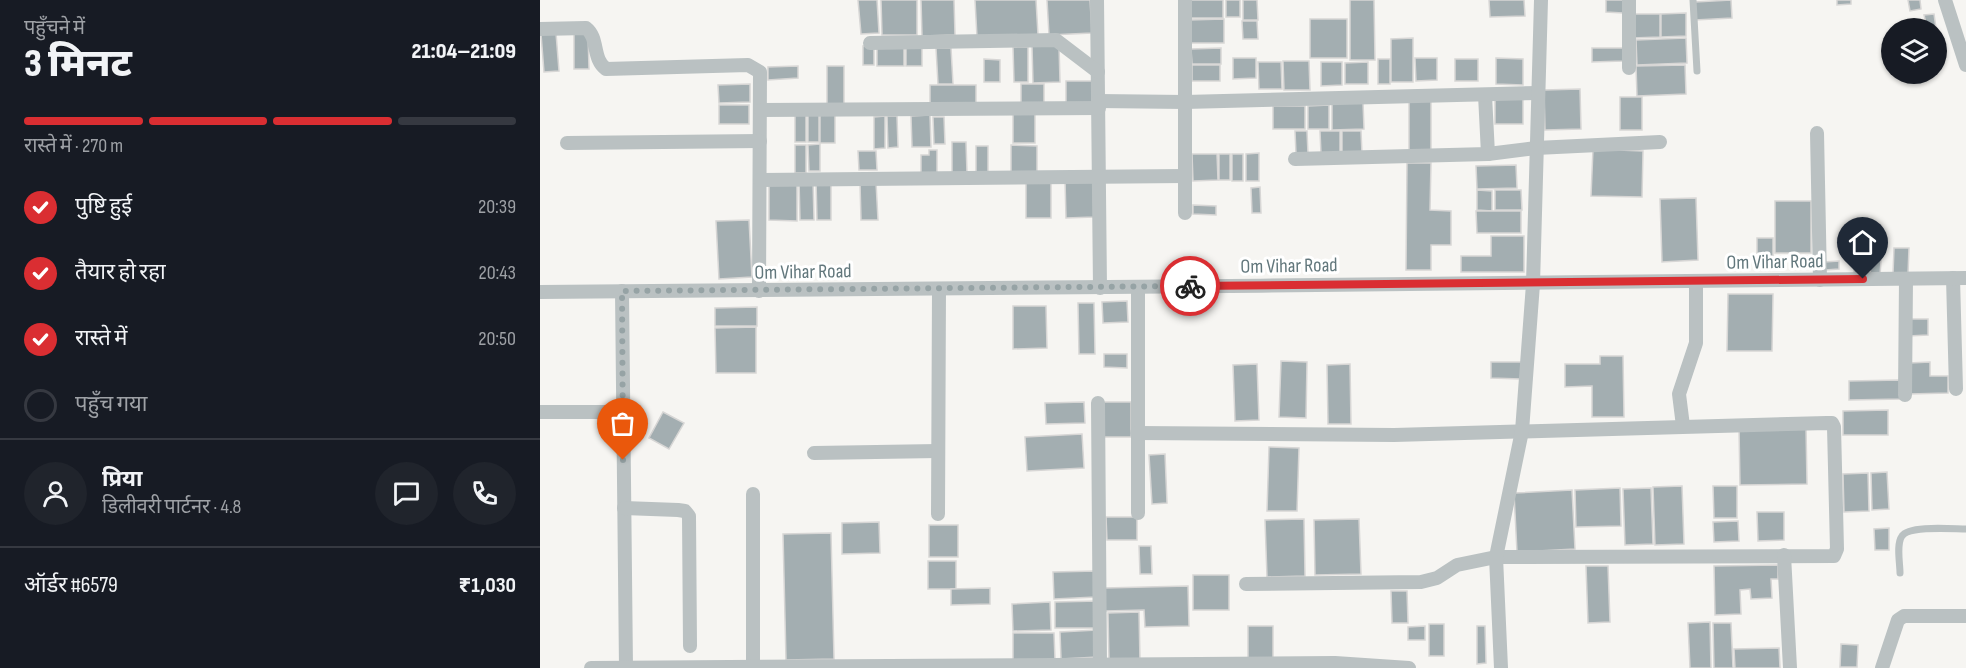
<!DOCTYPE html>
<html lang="hi">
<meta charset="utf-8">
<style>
:root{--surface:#171b24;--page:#20242c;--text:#f1f3f6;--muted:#9ea1a6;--line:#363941;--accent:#da2e32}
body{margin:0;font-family:"Sofia Sans Condensed","Noto Sans Devanagari",sans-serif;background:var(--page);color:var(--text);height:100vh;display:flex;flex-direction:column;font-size:22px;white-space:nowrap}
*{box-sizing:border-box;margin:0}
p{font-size:20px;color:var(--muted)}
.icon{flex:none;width:33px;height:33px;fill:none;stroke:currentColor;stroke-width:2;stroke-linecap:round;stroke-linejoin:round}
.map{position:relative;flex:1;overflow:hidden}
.side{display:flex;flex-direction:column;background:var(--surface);width:540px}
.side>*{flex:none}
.buttons{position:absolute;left:1341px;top:18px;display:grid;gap:12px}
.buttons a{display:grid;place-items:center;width:66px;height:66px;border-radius:50%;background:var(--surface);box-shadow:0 2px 4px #0004;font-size:30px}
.pin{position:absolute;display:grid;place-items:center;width:51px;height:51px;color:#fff;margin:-62px -26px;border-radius:50% 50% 50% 0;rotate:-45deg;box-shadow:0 0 6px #0007}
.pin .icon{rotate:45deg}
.courier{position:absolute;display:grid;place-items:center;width:60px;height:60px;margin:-30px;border:4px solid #da2e32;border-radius:50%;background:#fff;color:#222;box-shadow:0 2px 8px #0007}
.overview em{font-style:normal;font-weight:800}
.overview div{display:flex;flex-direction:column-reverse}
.overview{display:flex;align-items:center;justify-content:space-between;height:102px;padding:0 24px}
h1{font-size:39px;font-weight:800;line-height:45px}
.bar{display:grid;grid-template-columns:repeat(4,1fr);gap:9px 6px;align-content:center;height:72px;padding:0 24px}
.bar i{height:8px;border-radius:4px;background:var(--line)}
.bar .current{background:var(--accent)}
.bar p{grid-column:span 4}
.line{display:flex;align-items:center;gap:15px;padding:0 24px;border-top:2px solid var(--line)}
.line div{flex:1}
.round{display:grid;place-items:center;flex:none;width:63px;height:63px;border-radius:32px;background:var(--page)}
ol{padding:0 24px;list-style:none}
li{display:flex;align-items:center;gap:18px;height:66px}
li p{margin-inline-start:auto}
li .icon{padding:6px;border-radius:50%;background:var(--accent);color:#fff;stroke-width:4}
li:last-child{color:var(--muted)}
li i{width:33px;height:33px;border:3px solid var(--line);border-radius:50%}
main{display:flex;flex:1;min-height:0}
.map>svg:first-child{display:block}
.building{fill:#a3aeb1;stroke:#d7d6d5;stroke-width:1.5}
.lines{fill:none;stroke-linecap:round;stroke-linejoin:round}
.service{stroke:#bac1c2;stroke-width:7}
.minor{stroke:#bac1c2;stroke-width:14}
.done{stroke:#96a3a5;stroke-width:6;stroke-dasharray:0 10.8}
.route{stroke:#da2e32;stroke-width:8}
.labels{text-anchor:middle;stroke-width:6;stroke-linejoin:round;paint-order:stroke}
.street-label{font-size:20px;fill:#62777c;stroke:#fff}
</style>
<main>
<section class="side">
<div class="overview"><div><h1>3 मिनट</h1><p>पहुँचने में</p></div><em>21:04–21:09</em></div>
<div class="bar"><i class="current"></i><i class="current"></i><i class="current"></i><i></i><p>रास्ते में · 270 m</p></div>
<ol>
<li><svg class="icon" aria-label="check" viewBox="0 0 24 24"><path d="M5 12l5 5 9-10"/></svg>पुष्टि हुई<p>20:39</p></li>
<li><svg class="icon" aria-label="check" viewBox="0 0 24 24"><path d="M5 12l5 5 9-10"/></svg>तैयार हो रहा<p>20:43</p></li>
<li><svg class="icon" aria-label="check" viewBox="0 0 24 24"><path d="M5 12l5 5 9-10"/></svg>रास्ते में<p>20:50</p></li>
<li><i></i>पहुँच गया</li>
</ol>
<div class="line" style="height:108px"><a class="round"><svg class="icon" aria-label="person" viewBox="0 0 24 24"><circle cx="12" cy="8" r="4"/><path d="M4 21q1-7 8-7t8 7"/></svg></a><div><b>प्रिया</b><p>डिलीवरी पार्टनर · 4.8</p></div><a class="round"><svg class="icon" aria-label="chat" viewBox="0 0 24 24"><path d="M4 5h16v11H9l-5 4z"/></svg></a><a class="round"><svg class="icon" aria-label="phone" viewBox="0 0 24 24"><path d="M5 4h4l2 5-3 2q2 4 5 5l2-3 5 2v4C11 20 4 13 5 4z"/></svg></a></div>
<div class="line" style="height:78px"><div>ऑर्डर #6579</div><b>₹1,030</b></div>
</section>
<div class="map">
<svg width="1426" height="668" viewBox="0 0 1426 668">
<rect width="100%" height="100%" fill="#f6f5f2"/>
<!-- building -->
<g class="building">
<path d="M318,0H337L339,33L321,34Z"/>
<path d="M341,0H377V35H342Z"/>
<path d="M381,0H414L415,35L382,36Z"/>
<path d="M435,0H496L498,35L437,37Z"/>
<path d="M507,0H550L552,33L509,35Z"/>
<path d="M648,0H683V18H649Z"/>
<rect x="686" y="0" width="14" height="17"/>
<path d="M703,0H717L718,20H703Z"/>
<path d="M810,0H834L835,60H810Z"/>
<path d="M949,0H984L985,16L950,17Z"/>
<path d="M1066,0H1084L1083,13L1066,12Z"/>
<path d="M1191,0L1192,18L1155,20V2Z"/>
<path d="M1297,0H1311V4L1297,5Z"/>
<path d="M1368,0H1380L1381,9L1370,11Z"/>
<path d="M1146,13V36L1121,37V14Z"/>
<path d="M1092,14H1120V37L1092,38Z"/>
<path d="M1394,14L1396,28H1387L1384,15Z"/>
<path d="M684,19V43H648V20Z"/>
<rect x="770" y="19" width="37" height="39"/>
<path d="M702,21H717L718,39H703Z"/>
<path d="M16,33L19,71L4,72L1,34Z"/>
<path d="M34,34H48L49,69H34Z"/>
<path d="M873,38V82H851V39Z"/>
<path d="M1146,38L1147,63L1097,65L1096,40Z"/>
<rect x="366" y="44" width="16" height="22"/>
<rect x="337" y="45" width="27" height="21"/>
<path d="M519,45L520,82L493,83L492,46Z"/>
<rect x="323" y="46" width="11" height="19"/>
<path d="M473,47H488V82H474Z"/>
<path d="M396,48H411L413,84H398Z"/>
<path d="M681,48V64H652L651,49Z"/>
<path d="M1052,48H1083V61L1052,62Z"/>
<path d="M693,58H716V78L693,79Z"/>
<path d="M875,58H897V80L876,81Z"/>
<path d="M956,58L983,59V85L956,84Z"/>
<path d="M444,59L460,60V82H444Z"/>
<rect x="838" y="59" width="12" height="25"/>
<rect x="915" y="59" width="23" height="22"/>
<path d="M743,61H769L770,90H744Z"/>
<path d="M718,62H741L742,89H719Z"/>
<path d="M781,62H802V85L781,86Z"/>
<path d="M828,62V84H805V63Z"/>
<rect x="652" y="65" width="28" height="16"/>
<path d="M1145,65L1146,94L1097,96L1096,66Z"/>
<path d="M258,66V78L228,80V67Z"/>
<rect x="287" y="66" width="17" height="41"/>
<path d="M526,81H552V104L526,103Z"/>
<path d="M210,84V102L179,103L178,85Z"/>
<rect x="481" y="84" width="23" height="21"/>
<rect x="390" y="85" width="46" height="21"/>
<path d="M1040,89L1041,129L1005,130L1004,90Z"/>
<rect x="1080" y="97" width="22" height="33"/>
<rect x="869" y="98" width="22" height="53"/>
<rect x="955" y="99" width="28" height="25"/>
<path d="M792,102H823L824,129L792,130Z"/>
<rect x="179" y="105" width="30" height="19"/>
<path d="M789,105V129H768V106Z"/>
<rect x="733" y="106" width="32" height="23"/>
<rect x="280" y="113" width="15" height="30"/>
<rect x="473" y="113" width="22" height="30"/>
<rect x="255" y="114" width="11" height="28"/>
<rect x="268" y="114" width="11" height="28"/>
<path d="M390,115L391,147H372L371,116Z"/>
<path d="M345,116V148L334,149V117Z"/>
<path d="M347,116H357L358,147L348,148Z"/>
<path d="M393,117H404L405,144H394Z"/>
<path d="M755,131H767L768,154H756Z"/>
<path d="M780,131H800V154H781Z"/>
<path d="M802,131H821L822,154H802Z"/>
<path d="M412,142H426L427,173H412Z"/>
<path d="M280,144V171H269L268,145Z"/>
<rect x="255" y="145" width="11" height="28"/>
<path d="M471,145L497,146V172H471Z"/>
<path d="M436,146H448V174L436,175Z"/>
<path d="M1053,149L1103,151L1102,197L1051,196Z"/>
<path d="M389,150H397V173H381V155H389Z"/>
<path d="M318,151H336L337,170H319Z"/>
<path d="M719,153V181H706V154Z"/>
<path d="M652,154H677L678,180L653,181Z"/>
<rect x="679" y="154" width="11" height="26"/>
<rect x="692" y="154" width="11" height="27"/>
<path d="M867,163H891L890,210L911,211V245H891V270H866Z"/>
<path d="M976,165L977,188L937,189L936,166Z"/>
<path d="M259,180H273L274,220H260Z"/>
<path d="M276,180L291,181V220H277Z"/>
<path d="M525,180H553L554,217L526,218Z"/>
<path d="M511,181V218H486V182Z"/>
<path d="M336,182L338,220H321L320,183Z"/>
<path d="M229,184H257V221L229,220Z"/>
<path d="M720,187L721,213H712L711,188Z"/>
<path d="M937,190L952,191V211L937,210Z"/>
<path d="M955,190H981L982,210H955Z"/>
<path d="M1156,198L1158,260L1122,262L1120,199Z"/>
<rect x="1235" y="201" width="36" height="52"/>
<path d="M653,205L676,206V215L653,214Z"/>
<path d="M936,211H981V233H937Z"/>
<path d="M209,220L212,277L179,279L176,221Z"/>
<path d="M951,236H984V272H921V256H951Z"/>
<rect x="1217" y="238" width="16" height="29"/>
<path d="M1354,248H1369L1368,274H1353Z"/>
<path d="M1327,260V277H1314V261Z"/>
<path d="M1330,260H1341L1340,276H1330Z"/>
<path d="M1299,261V269L1285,270L1284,262Z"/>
<path d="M1188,294H1233L1232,351H1187Z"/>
<path d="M587,301L588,322L563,323L562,302Z"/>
<path d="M538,303H554L555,354H539Z"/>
<path d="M473,306H506L507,348L473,349Z"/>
<path d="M217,307V326H175V308Z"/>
<path d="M1367,319H1388V335L1368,336Z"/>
<path d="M216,327V373H176L175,328Z"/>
<path d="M564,354H587V368L564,367Z"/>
<path d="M1060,356H1083L1084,417H1052V386L1025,387V364H1060Z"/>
<path d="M741,361L767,362L766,418L739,417Z"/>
<path d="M951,362H981V379L951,378Z"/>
<path d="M1390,362V376H1408V393L1369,394V363Z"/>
<path d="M717,364L719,420L695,421L693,365Z"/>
<path d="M810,364L811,424H788L787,365Z"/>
<path d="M1360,380L1361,399L1309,400V381Z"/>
<path d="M544,402L545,423L506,424L505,403Z"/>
<rect x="563" y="402" width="28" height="35"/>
<path d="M1348,410V435H1303V411Z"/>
<path d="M123,412L144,423L129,449L109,438Z"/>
<path d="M1266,427L1267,484L1200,485L1199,428Z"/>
<path d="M542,434L544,468L487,471L485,437Z"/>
<path d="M729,447L759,448L757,511H727Z"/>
<path d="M625,454L627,503L612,504L609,455Z"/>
<path d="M1347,472L1349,509L1332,510L1331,473Z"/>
<path d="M1328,473L1329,511L1304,512L1303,474Z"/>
<path d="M1142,486L1144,544L1115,545L1113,487Z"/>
<path d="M1173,486H1197V518H1174Z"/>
<path d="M1080,488L1081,526L1036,527L1035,490Z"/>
<path d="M1111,488L1113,544L1085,545L1083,489Z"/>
<path d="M1032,490L1035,549L977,552L974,493Z"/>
<path d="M1217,512H1244V540L1218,541Z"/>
<path d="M566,517H597V540H567Z"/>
<path d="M764,519L765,576L727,577L725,520Z"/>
<path d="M819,519L821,574L775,575L774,520Z"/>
<path d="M1198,521L1199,541L1174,542L1173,522Z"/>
<path d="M339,522L340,553L302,554V523Z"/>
<rect x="389" y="525" width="29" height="32"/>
<path d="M1349,528V550H1335L1334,529Z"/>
<path d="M291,533L294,659L246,660L243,534Z"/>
<path d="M599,546H611L612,574H600Z"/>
<rect x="388" y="561" width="28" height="28"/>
<path d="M1238,565V579H1231L1232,598L1211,599L1210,589L1200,590L1201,614L1175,615L1174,566Z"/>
<path d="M1046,566H1068L1070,622L1048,623Z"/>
<path d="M556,571V597L514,599L513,572Z"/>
<rect x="653" y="575" width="36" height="35"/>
<path d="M648,586L649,626L605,627L604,610L565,611L564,588Z"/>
<path d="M450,588V604L411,605V589Z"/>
<path d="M851,591H867L868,623H852Z"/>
<path d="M558,601V628H515V602Z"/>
<path d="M510,602L511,630L473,631L472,604Z"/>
<path d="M599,612L600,661H569L568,613Z"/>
<path d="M1170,622L1171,668H1150L1148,623Z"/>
<path d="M1173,623H1191L1193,668H1174Z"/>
<rect x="889" y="624" width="15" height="32"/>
<rect x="708" y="626" width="25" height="33"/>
<path d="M885,626V640H868V627Z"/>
<path d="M937,626H945L946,663L937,664Z"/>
<path d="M557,630L558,657L521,659L520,632Z"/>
<path d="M473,633H514L515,660L473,661Z"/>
<path d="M1301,644L1318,645L1317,667H1300Z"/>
<path d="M1239,648L1240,668H1195L1194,649Z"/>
</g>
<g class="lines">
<!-- service -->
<g class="service">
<path d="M1153,0L1157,71"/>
<path d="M1360,573C1360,563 1356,544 1362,536C1369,525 1413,529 1426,529"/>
</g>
<!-- minor -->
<g class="minor">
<path d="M557,0L560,288"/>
<path d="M1405,0L1426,65"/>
<path d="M0,29L46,28C59,38 52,59 66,69L208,65L220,72L219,291"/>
<path d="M330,43L516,40L558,72"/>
<path d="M1089,68V0"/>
<path d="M945,95L948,154"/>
<path d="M558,101L645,102L998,93"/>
<path d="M221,110L559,108"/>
<path d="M1277,133L1280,280"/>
<path d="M27,143L220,141"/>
<path d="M755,159L948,154L996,148L1120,142"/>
<path d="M220,180L645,176"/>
<path d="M645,213V0"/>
<path d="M1413,278L1416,389"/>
<path d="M598,287V513"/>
<path d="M82,291L86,668"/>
<path d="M0,292C475,290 951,282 1426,278"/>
<path d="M1365,395L1366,279"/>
<path d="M558,403L560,665"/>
<path d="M0,412H83"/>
<path d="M1143,426L1139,394L1156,343V282"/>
<path d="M597,433L854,435L1287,423H1292L1294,427L1297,549L1294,556L956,557L917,565L897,578L881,582L706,584"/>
<path d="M274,453L398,451"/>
<path d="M84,508L138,510L145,511L149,516L150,646"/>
<path d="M398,514L399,289"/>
<path d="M1244,555L1250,668"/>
<path d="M213,667V494"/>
<path d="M51,668L795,663L869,668"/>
<path d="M961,668L956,557L982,431L993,284L1001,0"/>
<path d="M1342,668L1358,620L1364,616H1426"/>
</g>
</g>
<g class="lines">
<!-- done -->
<path class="done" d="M83,460L82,291L650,286"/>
<!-- route -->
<path class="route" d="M650,286L1323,279"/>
</g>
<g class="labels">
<!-- street labels -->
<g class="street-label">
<text transform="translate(1235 261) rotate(-1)" y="7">Om Vihar Road</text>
<text transform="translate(749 265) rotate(-1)" y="7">Om Vihar Road</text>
<text transform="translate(263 271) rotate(-1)" y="7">Om Vihar Road</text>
</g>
</g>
</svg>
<div class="buttons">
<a><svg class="icon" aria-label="layers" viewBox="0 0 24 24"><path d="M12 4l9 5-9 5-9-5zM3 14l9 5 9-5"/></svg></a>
</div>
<div class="pin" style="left:83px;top:460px;background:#ea580c"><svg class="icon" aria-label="bag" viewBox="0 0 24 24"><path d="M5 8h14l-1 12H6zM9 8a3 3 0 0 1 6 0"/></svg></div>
<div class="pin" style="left:1323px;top:279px;background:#1f2937"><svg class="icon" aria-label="home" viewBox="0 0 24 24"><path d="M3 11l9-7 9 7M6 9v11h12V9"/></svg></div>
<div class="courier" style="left:650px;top:286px"><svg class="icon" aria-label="bike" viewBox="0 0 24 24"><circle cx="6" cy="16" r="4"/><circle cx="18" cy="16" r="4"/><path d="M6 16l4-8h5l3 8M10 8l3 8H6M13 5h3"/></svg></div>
</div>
</main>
